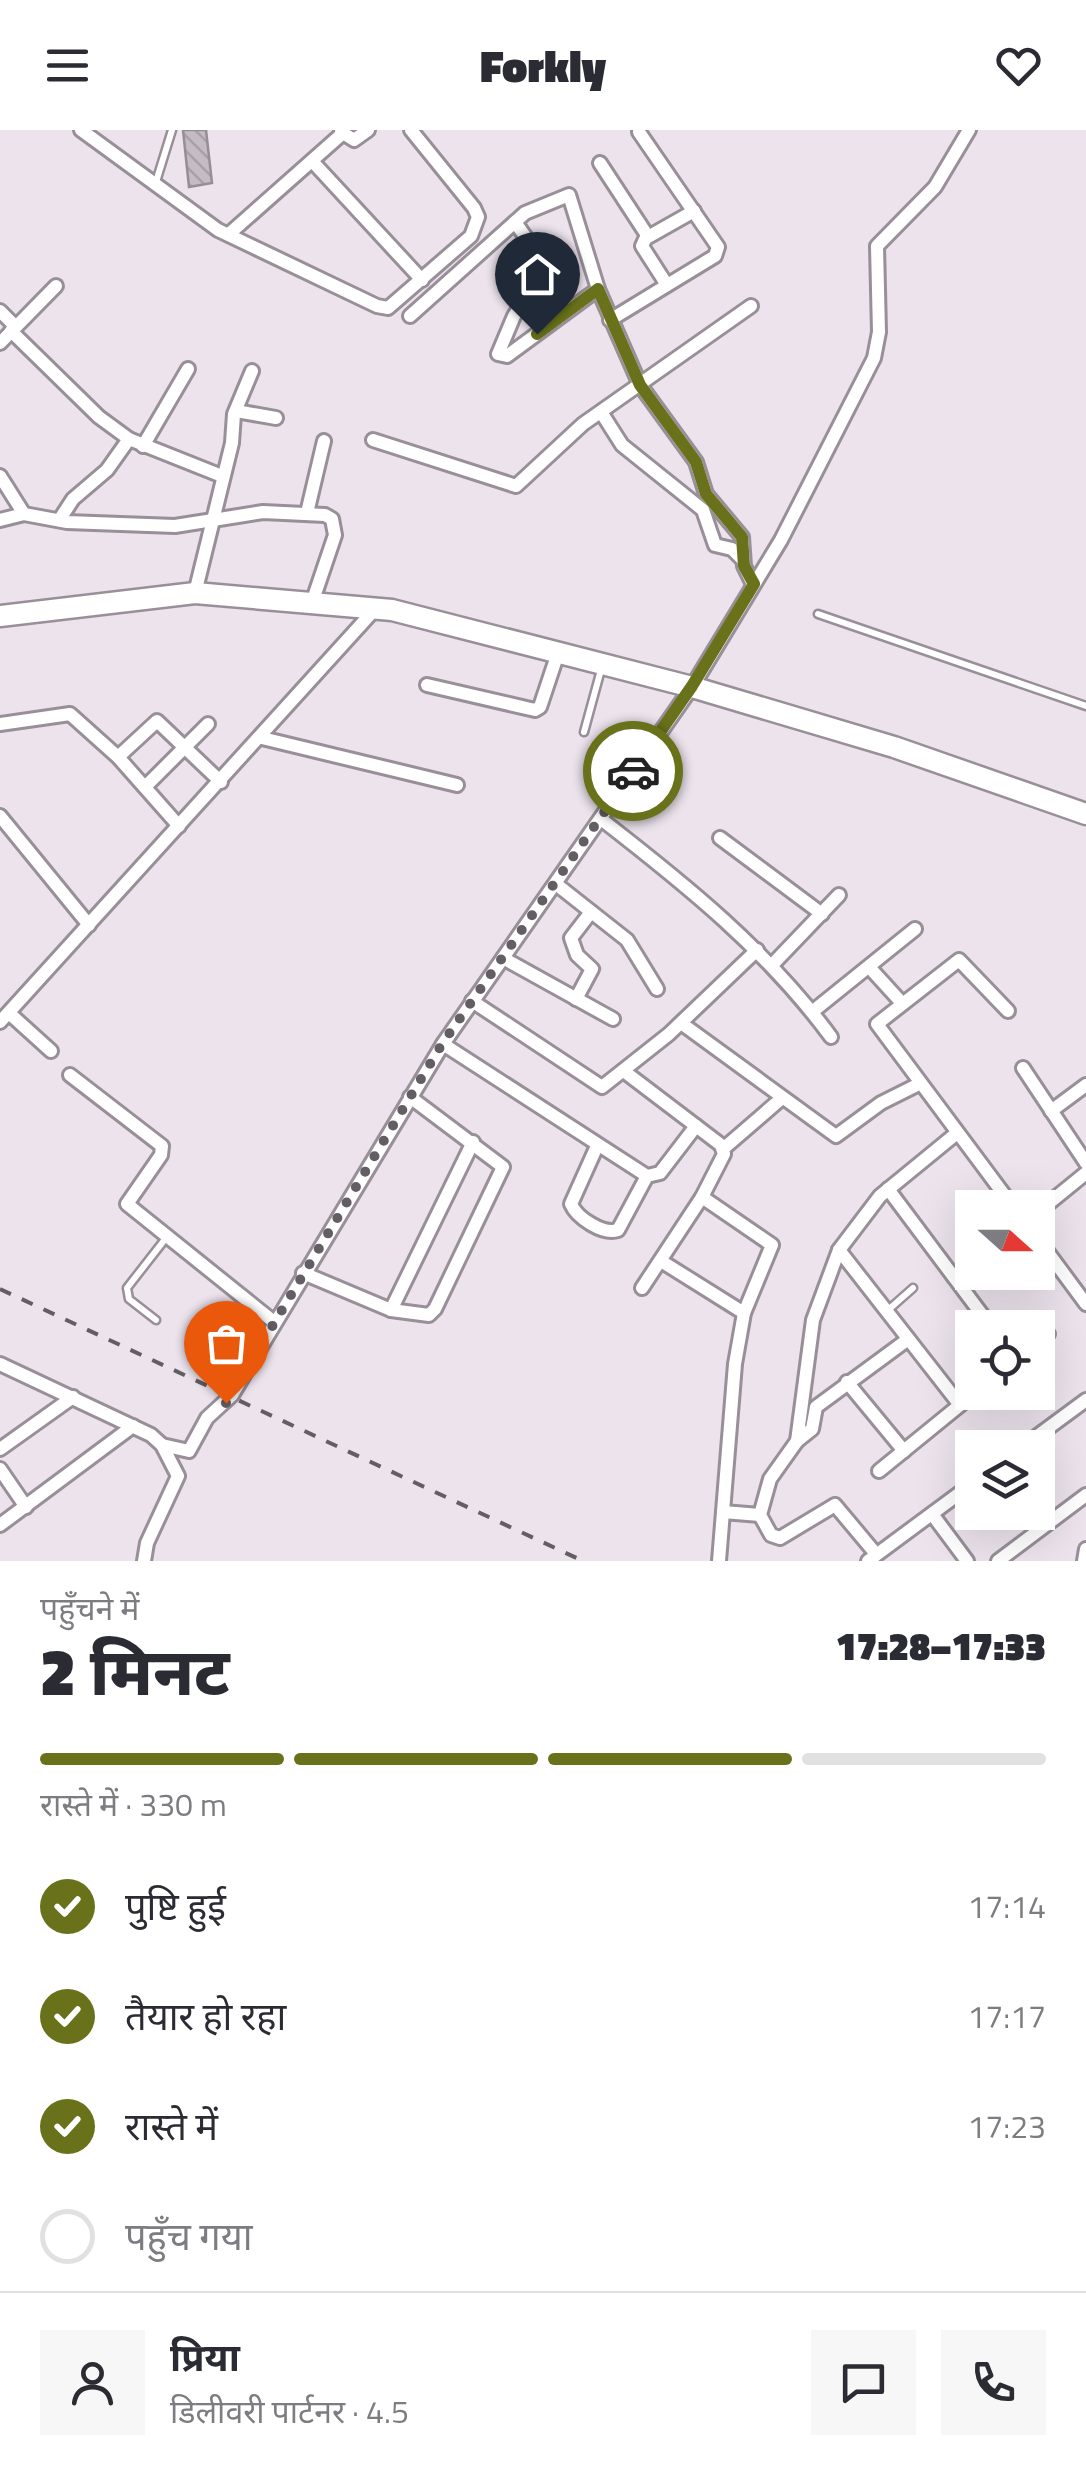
<!DOCTYPE html>
<html lang="hi">
<meta charset="utf-8">
<style>
:root{--surface:#fff;--page:#f7f7f7;--text:#2b2b33;--muted:#7c7c81;--line:#e1e1e2;--accent:#69721b}
body{margin:0;font-family:"Titillium Web","Noto Sans Devanagari",sans-serif;background:var(--page);color:var(--text);height:100vh;display:flex;flex-direction:column;font-size:38px;white-space:nowrap}
*{box-sizing:border-box;margin:0}
p{font-size:32px;color:var(--muted)}
.icon{flex:none;width:55px;height:55px;fill:none;stroke:currentColor;stroke-width:2;stroke-linecap:round;stroke-linejoin:round}
.map{position:relative;height:1431px;overflow:hidden}
.sheet{display:flex;flex-direction:column;background:var(--surface);flex:1}
.sheet>*{flex:none}
.needle{width:65px;rotate:111deg}
.controls{position:absolute;left:955px;top:1060px;display:grid;gap:20px}
.controls a{display:grid;place-items:center;width:100px;height:100px;border-radius:0px;background:var(--surface);box-shadow:0 10px 40px #0002;font-size:50px}
.pin{position:absolute;display:grid;place-items:center;width:85px;height:85px;color:#fff;margin:-102px -42px;border-radius:50% 50% 50% 0;rotate:-45deg;box-shadow:0 0 10px #0007}
.pin .icon{rotate:45deg}
.courier{position:absolute;display:grid;place-items:center;width:100px;height:100px;margin:-50px;border:8px solid #69721b;border-radius:50%;background:#fff;color:#222;box-shadow:0 2px 12px #0007}
.summary em{font-style:normal;font-weight:800}
.summary div{display:flex;flex-direction:column-reverse}
.summary{display:flex;align-items:center;justify-content:space-between;height:170px;padding:0 40px}
h1{font-size:65px;font-weight:800;line-height:75px}
.bar{display:grid;grid-template-columns:repeat(4,1fr);gap:15px 10px;align-content:center;height:120px;padding:0 40px}
.bar i{height:12px;border-radius:8px;background:var(--line)}
.bar .current{background:var(--accent)}
.bar p{grid-column:span 4}
.line{display:flex;align-items:center;gap:25px;padding:0 40px;border-top:2px solid var(--line)}
.line div{flex:1}
.round{display:grid;place-items:center;flex:none;width:105px;height:105px;border-radius:0px;background:var(--page)}
ol{padding:0 40px;list-style:none}
li{display:flex;align-items:center;gap:30px;height:110px}
li p{margin-inline-start:auto}
li .icon{padding:10px;border-radius:50%;background:var(--accent);color:#fff;stroke-width:4}
li:last-child{color:var(--muted)}
li i{width:55px;height:55px;border:5px solid var(--line);border-radius:50%}
header{display:flex;justify-content:space-between;align-items:center;height:130px;padding:0 40px;background:var(--surface);font-size:45px;font-weight:800}
.map>svg:first-child{display:block}
.building{fill:url(#building-back-hatch);stroke:#968e96;stroke-width:2.5}
.lines{fill:none;stroke-linecap:round;stroke-linejoin:round}
.service-casing{stroke:#988f98;stroke-width:11}
.minor-casing{stroke:#988f98;stroke-width:18}
.trunk-casing{stroke:#988f98;stroke-width:25}
.service{stroke:#fff;stroke-width:6}
.minor{stroke:#fff;stroke-width:12}
.trunk{stroke:#fff;stroke-width:20}
.rail{stroke:#635e63;stroke-width:4;stroke-dasharray:12 12;stroke-linecap:butt}
.done{stroke:#635e63;stroke-width:10;stroke-dasharray:0 18}
.route{stroke:#69721b;stroke-width:12}
</style>
<header><svg class="icon" aria-label="menu" viewBox="0 0 24 24"><path d="M4 6h16M4 12h16M4 18h16"/></svg>Forkly<svg class="icon" aria-label="heart" viewBox="0 0 24 24"><path d="M12 20l-8-8c-3-5 5-10 8-4 3-6 11-1 8 4z"/></svg></header>
<div class="map">
<svg width="1086" height="1431" viewBox="0 0 1086 1431">
<defs>
<pattern id="building-back-hatch" width="6" height="6" patternUnits="userSpaceOnUse" patternTransform="scale(2.5)"><rect width="6" height="6" fill="#c4bbc4"/><path d="M-1 5l2 2M0 0l6 6M5-1l2 2" fill="none" stroke="#a8a0a8"/></pattern>
</defs>
<rect width="100%" height="100%" fill="#ece3ec"/>
<!-- building -->
<path class="building" d="M183,0H206L212,53L189,57Z"/>
<g class="lines">
<defs>
<g id="service">
<path d="M155,55L172,0"/>
<path d="M818,484L1086,576"/>
<path d="M584,602L602,536"/>
<path d="M887,1181L913,1158"/>
<path d="M156,1190L129,1169L127,1158L166,1108"/>
</g>
<g id="minor">
<path d="M81,0L218,100L377,176L388,178L471,106L478,87L474,78L411,0"/>
<path d="M343,3L354,10L368,0"/>
<path d="M312,31L422,150"/>
<path d="M600,33L647,105L642,116L667,155"/>
<path d="M515,92L546,136L514,186L498,224L507,226L598,159"/>
<path d="M229,104L343,3L341,0"/>
<path d="M648,107L694,81"/>
<path d="M0,181L15,196"/>
<path d="M410,186L525,83L569,65L598,159L640,255L696,332L706,364L742,407L744,436L753,454"/>
<path d="M610,190L715,126L718,117L639,2"/>
<path d="M11,201L99,287L129,309L222,346"/>
<path d="M0,213L56,156"/>
<path d="M236,281L276,288"/>
<path d="M601,282L622,315L703,380L715,415L732,419L743,430"/>
<path d="M373,310L516,356L583,294L751,176"/>
<path d="M143,316L188,239"/>
<path d="M0,346L24,384"/>
<path d="M307,383L324,311"/>
<path d="M60,389L73,369L107,340L129,309"/>
<path d="M0,390L24,384L67,392L175,396L263,382L325,385L332,389L335,405L313,470"/>
<path d="M195,463L232,313L234,284L252,241"/>
<path d="M427,555L535,580L540,577L558,523"/>
<path d="M0,594L70,584L118,627L179,696"/>
<path d="M262,608L457,655"/>
<path d="M118,627L157,591L221,652"/>
<path d="M145,657L208,594"/>
<path d="M0,686L89,795"/>
<path d="M601,689C686,755 767,820 831,907"/>
<path d="M720,708L822,784"/>
<path d="M556,754L627,810L657,859"/>
<path d="M503,828L613,889"/>
<path d="M772,835L839,765"/>
<path d="M870,838L901,872"/>
<path d="M576,869L592,839L577,825L571,808L591,782"/>
<path d="M472,871L602,957L669,904L757,820"/>
<path d="M1008,881L959,830L877,894L1014,1078"/>
<path d="M812,882L915,799"/>
<path d="M9,883L51,921"/>
<path d="M0,892L376,478"/>
<path d="M681,893L836,1006L881,973L919,954"/>
<path d="M443,914L647,1046L660,1043L696,996"/>
<path d="M1023,938L1086,1033"/>
<path d="M625,942L721,1015L724,1024L702,1067L642,1158"/>
<path d="M70,945L162,1016L161,1025L127,1074L274,1192"/>
<path d="M1051,981L1086,955"/>
<path d="M597,1016L571,1074C577,1088 603,1105 618,1100L647,1046"/>
<path d="M723,1019L782,968"/>
<path d="M888,1059L992,1198"/>
<path d="M702,1067L772,1115L744,1183L735,1234L719,1431"/>
<path d="M1038,1082L1086,1043"/>
<path d="M1038,1109L1086,1174"/>
<path d="M839,1120L960,1275"/>
<path d="M661,1131L744,1183"/>
<path d="M303,1143L391,1180L429,1185L435,1179L503,1037L410,967"/>
<path d="M954,1147L972,1133"/>
<path d="M391,1180L473,1012"/>
<path d="M1038,1212L1048,1204"/>
<path d="M0,1234L151,1305L162,1315L178,1346L147,1413L144,1431"/>
<path d="M847,1252L904,1321"/>
<path d="M797,1311L812,1299L816,1277L907,1210"/>
<path d="M162,1315L189,1321L207,1288L232,1265L443,914L692,557L781,410L874,228L879,202L877,116L935,57L969,0"/>
<path d="M1021,1318L1086,1270"/>
<path d="M0,1319L73,1267"/>
<path d="M0,1339L26,1377"/>
<path d="M879,1341L976,1262"/>
<path d="M723,1382L760,1385"/>
<path d="M932,1384L967,1431"/>
<path d="M0,1395L133,1296"/>
<path d="M876,1424L835,1375L780,1408L771,1405L760,1385L770,1349L797,1311L813,1190L839,1120L880,1066L957,1003"/>
<path d="M868,1431L972,1354"/>
<path d="M998,1431L1086,1365"/>
<path d="M1084,1431L1086,1419"/>
</g>
<path id="trunk" d="M0,486L195,463L392,480L692,557L894,617L1086,684"/>
</defs>
<!-- service casing -->
<use href="#service" class="service-casing"/>
<!-- minor casing -->
<use href="#minor" class="minor-casing"/>
<!-- trunk casing -->
<use href="#trunk" class="trunk-casing"/>
<!-- service -->
<use href="#service" class="service"/>
<!-- minor -->
<use href="#minor" class="minor"/>
<!-- trunk -->
<use href="#trunk" class="trunk"/>
<!-- rail -->
<path class="rail" d="M0,1159L583,1431"/>
</g>
<g class="lines">
<!-- done -->
<path class="done" d="M226,1273L442,914L633,641"/>
<!-- route -->
<path class="route" d="M537,204L598,159L640,255L696,332L706,364L742,407L744,436L754,454L692,556L633,641"/>
</g>
</svg>
<div class="controls">
<a><svg class="needle" viewBox="-14 -14 28 28"><path d="M0-13l5 13h-10z" fill="#e53935"/><path d="M0 13l5-13h-10z" fill="#7c7c81"/></svg></a>
<a><svg class="icon" aria-label="locate" viewBox="0 0 24 24"><circle cx="12" cy="12" r="6"/><path d="M12 2v4M12 18v4M2 12h4M18 12h4"/></svg></a>
<a><svg class="icon" aria-label="layers" viewBox="0 0 24 24"><path d="M12 4l9 5-9 5-9-5zM3 14l9 5 9-5"/></svg></a>
</div>
<div class="pin" style="left:226px;top:1273px;background:#ea580c"><svg class="icon" aria-label="bag" viewBox="0 0 24 24"><path d="M5 8h14l-1 12H6zM9 8a3 3 0 0 1 6 0"/></svg></div>
<div class="pin" style="left:537px;top:204px;background:#1f2937"><svg class="icon" aria-label="home" viewBox="0 0 24 24"><path d="M3 11l9-7 9 7M6 9v11h12V9"/></svg></div>
<div class="courier" style="left:633px;top:641px"><svg class="icon" aria-label="car" viewBox="0 0 24 24"><path d="M5 17H2v-5l4-1 3-4h7l3 4 3 1v5h-3M9 17h6M6 11h13"/><circle cx="7" cy="17" r="2"/><circle cx="17" cy="17" r="2"/></svg></div>
</div>
<section class="sheet">
<div class="summary"><div><h1>2 मिनट</h1><p>पहुँचने में</p></div><em>17:28–17:33</em></div>
<div class="bar"><i class="current"></i><i class="current"></i><i class="current"></i><i></i><p>रास्ते में · 330 m</p></div>
<ol>
<li><svg class="icon" aria-label="check" viewBox="0 0 24 24"><path d="M5 12l5 5 9-10"/></svg>पुष्टि हुई<p>17:14</p></li>
<li><svg class="icon" aria-label="check" viewBox="0 0 24 24"><path d="M5 12l5 5 9-10"/></svg>तैयार हो रहा<p>17:17</p></li>
<li><svg class="icon" aria-label="check" viewBox="0 0 24 24"><path d="M5 12l5 5 9-10"/></svg>रास्ते में<p>17:23</p></li>
<li><i></i>पहुँच गया</li>
</ol>
<div class="line" style="height:180px"><a class="round"><svg class="icon" aria-label="person" viewBox="0 0 24 24"><circle cx="12" cy="8" r="4"/><path d="M4 21q1-7 8-7t8 7"/></svg></a><div><b>प्रिया</b><p>डिलीवरी पार्टनर · 4.5</p></div><a class="round"><svg class="icon" aria-label="chat" viewBox="0 0 24 24"><path d="M4 5h16v11H9l-5 4z"/></svg></a><a class="round"><svg class="icon" aria-label="phone" viewBox="0 0 24 24"><path d="M5 4h4l2 5-3 2q2 4 5 5l2-3 5 2v4C11 20 4 13 5 4z"/></svg></a></div>
</section>
